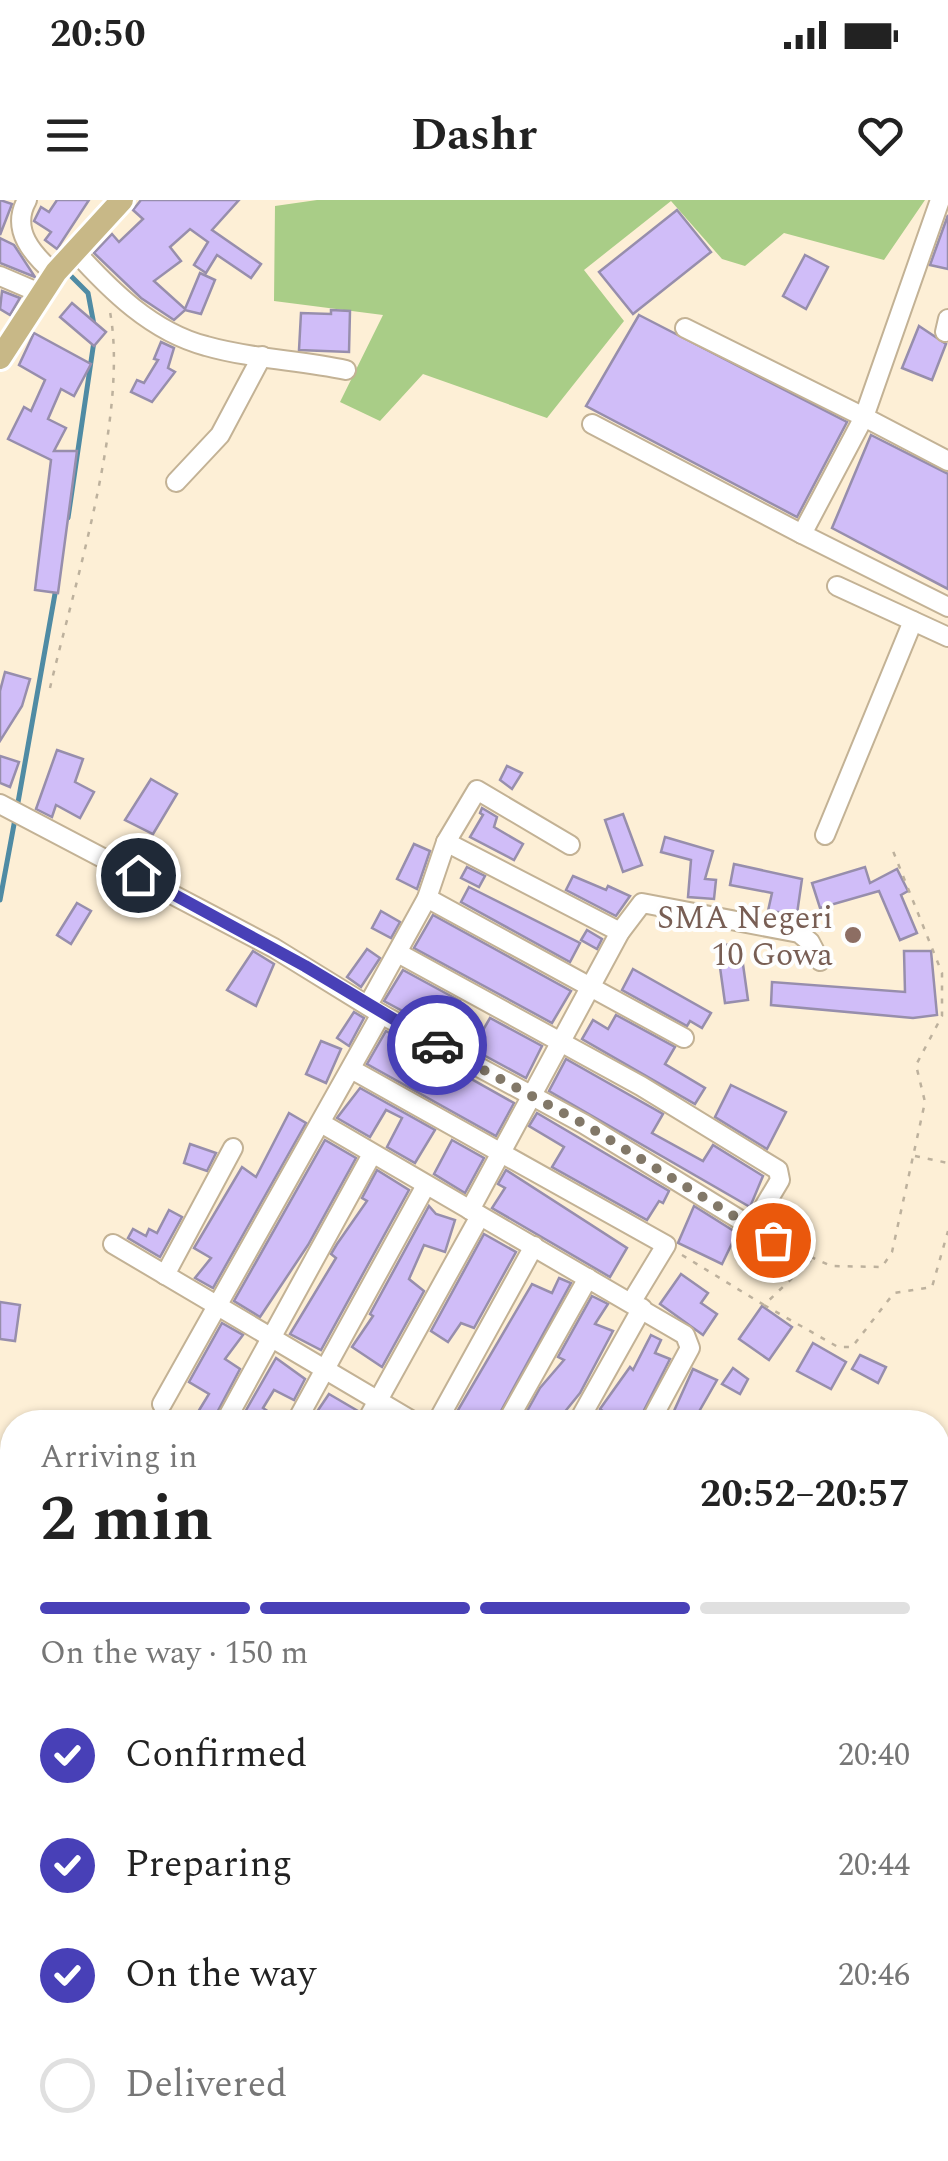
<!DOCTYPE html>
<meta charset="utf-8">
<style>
:root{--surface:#fff;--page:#f2f2f2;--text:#222;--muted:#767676;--line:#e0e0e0;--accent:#4840b7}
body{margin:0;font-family:Spectral,serif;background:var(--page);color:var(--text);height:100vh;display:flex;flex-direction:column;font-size:38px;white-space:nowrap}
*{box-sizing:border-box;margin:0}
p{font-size:32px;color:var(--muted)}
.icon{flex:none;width:55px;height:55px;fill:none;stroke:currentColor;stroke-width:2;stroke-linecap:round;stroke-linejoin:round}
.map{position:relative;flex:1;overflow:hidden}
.details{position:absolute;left:0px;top:1210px;width:950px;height:752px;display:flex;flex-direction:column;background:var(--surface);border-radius:40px 40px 0 0;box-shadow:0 2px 8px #0004}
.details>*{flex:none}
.pin{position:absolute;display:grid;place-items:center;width:85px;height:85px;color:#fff;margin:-42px;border:5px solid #fff;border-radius:50%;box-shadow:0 2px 10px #0007}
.courier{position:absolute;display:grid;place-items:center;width:100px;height:100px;margin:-50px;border:8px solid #4840b7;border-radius:50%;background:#fff;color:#222;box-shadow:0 2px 12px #0007}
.summary em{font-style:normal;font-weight:700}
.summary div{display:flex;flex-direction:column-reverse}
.summary{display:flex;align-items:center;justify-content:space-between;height:170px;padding:0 40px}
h1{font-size:65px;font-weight:700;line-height:75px}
.bar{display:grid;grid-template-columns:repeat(4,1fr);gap:15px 10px;align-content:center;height:120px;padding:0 40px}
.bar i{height:12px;border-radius:8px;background:var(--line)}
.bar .on{background:var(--accent)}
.bar p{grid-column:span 4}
ol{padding:0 40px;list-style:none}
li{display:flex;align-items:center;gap:30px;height:110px}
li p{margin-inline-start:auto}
li .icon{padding:10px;border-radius:50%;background:var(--accent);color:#fff;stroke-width:4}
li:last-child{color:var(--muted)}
li i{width:55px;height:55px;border:5px solid var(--line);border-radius:50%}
.status{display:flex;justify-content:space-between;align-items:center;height:70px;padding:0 50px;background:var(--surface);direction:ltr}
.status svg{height:28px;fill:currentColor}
header{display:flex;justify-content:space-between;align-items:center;height:130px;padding:0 40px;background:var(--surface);font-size:45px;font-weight:700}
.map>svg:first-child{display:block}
.green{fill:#a9cd87}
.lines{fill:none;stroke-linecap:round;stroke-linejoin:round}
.stream{stroke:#4f8ba4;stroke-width:5}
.building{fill:#d0bdf8;stroke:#978eac;stroke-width:2.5}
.minor-casing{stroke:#c3b295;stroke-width:22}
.major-casing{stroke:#fff;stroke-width:28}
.path{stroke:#bdb19d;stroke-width:2.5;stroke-dasharray:5 8;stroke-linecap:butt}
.minor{stroke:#fff;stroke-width:18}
.major{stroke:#c8b887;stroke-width:22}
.done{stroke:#827868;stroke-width:10;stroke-dasharray:0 18}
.route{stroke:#4840b7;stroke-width:12}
.education-dot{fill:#8d6e63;stroke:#fefefe;stroke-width:4}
.labels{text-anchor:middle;stroke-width:8;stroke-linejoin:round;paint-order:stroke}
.education-label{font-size:32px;fill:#785e54;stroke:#fefefe;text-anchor:end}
</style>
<div class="status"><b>20:50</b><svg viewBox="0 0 49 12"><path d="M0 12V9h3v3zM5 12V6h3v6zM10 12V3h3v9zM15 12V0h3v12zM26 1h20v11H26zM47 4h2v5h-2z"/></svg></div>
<header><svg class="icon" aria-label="menu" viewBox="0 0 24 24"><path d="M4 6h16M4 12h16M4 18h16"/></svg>Dashr<svg class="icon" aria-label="heart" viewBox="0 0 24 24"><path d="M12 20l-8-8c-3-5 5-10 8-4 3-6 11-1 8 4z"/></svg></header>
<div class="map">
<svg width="948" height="1961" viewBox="0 0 948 1961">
<rect width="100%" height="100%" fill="#fdefd6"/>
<!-- green -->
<g class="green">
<path d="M317,0H925L884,60L784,33L745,66L722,59L671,1L584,70L624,121L547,218L423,174L380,221L340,202L383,115L274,101L275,6Z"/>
<path d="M0,1446L12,1450V1534L0,1541Z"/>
<path d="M938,1513L948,1531V1860L938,1851Z"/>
</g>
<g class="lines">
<!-- stream -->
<g class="stream">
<path d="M66,71L88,93L94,125"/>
<path d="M68,318L94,141"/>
<path d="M17,608L56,388"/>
<path d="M0,700L15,619"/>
</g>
</g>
<!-- building -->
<g class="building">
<path d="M0,0L12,4L0,35Z"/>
<path d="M57,0H89L57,49L45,40L51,32L34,21L41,7L49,12Z"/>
<path d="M141,0H239L212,30L261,64L251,78L217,55L206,73L194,65L208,42L190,29L170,47L181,61L154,81L185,109L200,73L215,80L201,114L185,110L174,120L141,98L94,53L112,34L119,42L143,19L133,10Z"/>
<path d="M677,10L711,52L633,114L599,72Z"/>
<path d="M948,15V69L930,65Z"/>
<path d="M0,38L14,45L35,77L0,63Z"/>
<path d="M805,55L828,67L806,109L783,96Z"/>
<path d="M2,91L20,98L10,115L0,109Z"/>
<path d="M72,103L106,132L94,146L60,117Z"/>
<path d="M331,110L350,111L349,152L299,150L301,113L331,114Z"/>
<path d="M639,115L847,222L797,317L586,206Z"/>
<path d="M919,126L946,144L932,180L902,168Z"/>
<path d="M34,133L91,164L74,196L61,189L48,219L66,228L54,251H77L58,393L35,390L51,260L8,239L24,207L31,211L45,180L19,165Z"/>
<path d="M161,142L174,148L168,168L175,172L152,202L131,192L137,180L144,183L158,160L154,159Z"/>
<path d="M871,235L948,274V389L832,328Z"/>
<path d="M5,472L30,479L22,506L0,541V491Z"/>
<path d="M57,550L83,559L75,582L94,592L80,618L56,605L52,617L36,609Z"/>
<path d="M0,556L19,562L10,587L0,583Z"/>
<path d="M507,566L522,573L512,589L500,580Z"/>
<path d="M151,579L177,594L153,634L125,620Z"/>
<path d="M482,608L497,617L494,627L523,644L514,660L470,637L483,615L480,613Z"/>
<path d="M623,614L642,665L623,672L605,620Z"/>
<path d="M665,637L713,651L705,679L716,680L714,699L688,697L691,660L661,652Z"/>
<path d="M414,644L430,651L417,689L397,679Z"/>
<path d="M734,664L802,679L797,714L768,711L772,693L730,685Z"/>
<path d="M467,667L485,676L479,687L461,678Z"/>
<path d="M865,667L870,683L897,669L908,691L901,695L917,733L900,740L879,691L820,708L812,683Z"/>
<path d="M573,676L606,690L608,686L630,696L616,716L566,690Z"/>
<path d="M469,687L580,743L570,762L461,702Z"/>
<path d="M77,703L91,711L71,744L57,735Z"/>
<path d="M381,711L400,722L391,738L372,728Z"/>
<path d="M433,715L571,791L552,823L414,748Z"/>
<path d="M587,730L602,739L597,749L581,740Z"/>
<path d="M740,743L748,800L725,803L717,746Z"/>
<path d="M367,749L380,758L361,787L347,777Z"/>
<path d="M253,751L274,764L256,806L227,790Z"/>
<path d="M904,751H931L937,815L913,818L771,805L772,782L905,792Z"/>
<path d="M633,769L711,813L702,828L690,821L687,826L622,790Z"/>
<path d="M403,770L460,801L450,820L479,837L490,818L542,846L526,878L384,801Z"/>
<path d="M354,812L364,818L349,846L337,838Z"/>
<path d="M616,815L675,847L665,864L705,888L695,904L582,839L593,820L608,829Z"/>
<path d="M386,831L514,903L496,936L367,864Z"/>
<path d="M321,841L341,849L326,883L306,874Z"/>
<path d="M566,859L663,914L652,933L703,961L713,945L763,976L750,1007L549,891Z"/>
<path d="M731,885L786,912L767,949L715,917Z"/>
<path d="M360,888L435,930L415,963L387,947L402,918L386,910L370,937L337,918Z"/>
<path d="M289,913L306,923L213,1088L195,1078L211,1058L194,1048L242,967L256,977Z"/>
<path d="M537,913L669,991L663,1003L659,1001L647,1020L552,967L564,947L529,926Z"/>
<path d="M325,940L356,958L308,1045L260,1117L234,1101Z"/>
<path d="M452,940L484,958L465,993L434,974Z"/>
<path d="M190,944L216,953L207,971L184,963Z"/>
<path d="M377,970L409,990L321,1150L290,1134L336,1058L331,1054L337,1044L367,1001L362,998Z"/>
<path d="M506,970L627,1048L610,1077L492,1008L505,988L498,984Z"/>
<path d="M429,1006L436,1014L455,1020L445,1052L424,1045L409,1079L424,1091L382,1167L352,1147L373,1116L370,1114Z"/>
<path d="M694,1006L737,1033L722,1064L678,1043Z"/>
<path d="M779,1006L794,1013L786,1029L771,1020Z"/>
<path d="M169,1010L182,1017L160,1057L128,1038L133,1029L146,1036L149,1029L157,1033Z"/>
<path d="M484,1034L516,1052L474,1128L461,1123L448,1142L431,1131Z"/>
<path d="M681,1074L708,1093L701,1103L717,1114L703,1135L660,1104Z"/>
<path d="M559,1078L571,1083L495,1222H451L532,1084L552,1093Z"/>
<path d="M592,1096L608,1104L595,1124L613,1131L580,1193L563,1214L567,1216L566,1222H521L540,1188L564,1160L558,1157Z"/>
<path d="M0,1102L20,1105L15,1141L0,1139Z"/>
<path d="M762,1106L792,1127L769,1160L739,1139Z"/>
<path d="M222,1123L243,1135L225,1159L240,1169L212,1222L198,1212L209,1194L189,1182Z"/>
<path d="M651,1135L661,1140L655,1153L670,1159L638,1222H618L600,1209L630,1167L633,1170Z"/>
<path d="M813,1143L846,1162L831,1189L797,1171Z"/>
<path d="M860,1155L886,1167L878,1183L852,1169Z"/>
<path d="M276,1158L305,1179L294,1200L274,1190L263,1208L284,1222H260L245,1212Z"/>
<path d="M733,1168L748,1179L740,1194L722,1184Z"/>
<path d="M693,1169L717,1180L693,1222H669Z"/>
<path d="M329,1194L358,1211L354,1222H310Z"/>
<path d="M12,1581V1739L0,1734V1611Z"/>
<path d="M0,1782L12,1785V1810L0,1803Z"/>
<path d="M12,1910V1946L0,1940Z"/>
</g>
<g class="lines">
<defs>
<g id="minor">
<path d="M27,0C10,30 33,55 55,74"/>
<path d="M940,0L864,217L948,261"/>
<path d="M74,50C110,90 152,132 206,146C251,159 299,160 346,170"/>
<path d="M0,76L42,94"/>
<path d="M685,128L864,217L802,334L948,407"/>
<path d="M945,132L948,119"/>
<path d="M592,224L802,334"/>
<path d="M176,282L220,235L262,156"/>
<path d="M837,386L948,437"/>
<path d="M0,604L274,748L381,814L162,1204"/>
<path d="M825,635L913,421"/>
<path d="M446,642L620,732"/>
<path d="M427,698L684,838"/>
<path d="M398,753L641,886L778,970L780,980L752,1027"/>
<path d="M368,805L427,698L446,642L477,590L570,645"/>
<path d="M381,814L584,924L773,1040"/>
<path d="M351,869L666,1045L632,1101"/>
<path d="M321,923L685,1135L690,1148L650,1222"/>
<path d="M470,1010L620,732L642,703L799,733L810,742L820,761"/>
<path d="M113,1044L414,1222"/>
<path d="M165,1075L233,948"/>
<path d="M225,1222L371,956"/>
<path d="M296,1222L425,987"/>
<path d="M366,1222L480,1016"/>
<path d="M437,1222L534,1046"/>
<path d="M507,1222L588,1078"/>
<path d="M578,1222L642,1108"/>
<path d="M938,1305L948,1302"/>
<path d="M938,1453L948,1454"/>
<path d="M0,1543H12"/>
<path d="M0,1768L12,1773"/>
<path d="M0,1853L12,1858"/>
<path d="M79,1961L87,1950"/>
</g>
<path id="major" d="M0,158L56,72L122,0"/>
</defs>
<!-- minor casing -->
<use href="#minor" class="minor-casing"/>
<!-- major casing -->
<use href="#major" class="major-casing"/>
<!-- path -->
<g class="path">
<path d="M50,488C74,385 129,214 110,112"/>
<path d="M915,956L948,963"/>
<path d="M787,1046L831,1066L882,1067L892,1052L925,902L916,865L942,816V773L893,651"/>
<path d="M682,1055L764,1105L812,1059"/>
<path d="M764,1105L838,1147H852L894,1093L932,1087L948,1031"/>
</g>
<!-- minor -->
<use href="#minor" class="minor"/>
<!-- major -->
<use href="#major" class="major"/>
</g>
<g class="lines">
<!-- done -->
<path class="done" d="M437,845L584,924L773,1040"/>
<!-- route -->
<path class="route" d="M138,675L305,766L437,845"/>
</g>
<!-- markers -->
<circle class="education-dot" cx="853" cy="735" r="10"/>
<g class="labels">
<!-- education labels -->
<g class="education-label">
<text x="833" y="728">SMA Negeri<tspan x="833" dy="37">10 Gowa</tspan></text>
</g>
</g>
</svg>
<div class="pin" style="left:773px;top:1040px;background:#ea580c"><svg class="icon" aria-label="bag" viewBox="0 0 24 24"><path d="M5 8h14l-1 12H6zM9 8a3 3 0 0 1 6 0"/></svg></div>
<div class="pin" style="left:138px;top:675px;background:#1f2937"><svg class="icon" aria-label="home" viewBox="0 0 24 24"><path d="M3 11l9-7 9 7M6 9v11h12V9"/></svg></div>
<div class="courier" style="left:437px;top:845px"><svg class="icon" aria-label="car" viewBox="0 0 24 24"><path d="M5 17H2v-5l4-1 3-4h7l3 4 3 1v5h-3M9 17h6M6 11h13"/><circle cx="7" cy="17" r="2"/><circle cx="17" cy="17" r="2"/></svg></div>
<section class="details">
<div class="summary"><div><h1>2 min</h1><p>Arriving in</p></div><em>20:52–20:57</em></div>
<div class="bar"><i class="on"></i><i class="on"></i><i class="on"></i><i></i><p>On the way · 150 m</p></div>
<ol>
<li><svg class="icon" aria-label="check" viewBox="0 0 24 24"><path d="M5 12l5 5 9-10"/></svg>Confirmed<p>20:40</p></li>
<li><svg class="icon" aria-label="check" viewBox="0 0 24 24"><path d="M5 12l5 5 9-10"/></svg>Preparing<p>20:44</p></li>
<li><svg class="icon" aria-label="check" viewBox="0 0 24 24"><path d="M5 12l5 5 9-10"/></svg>On the way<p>20:46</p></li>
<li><i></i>Delivered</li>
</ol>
</section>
</div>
